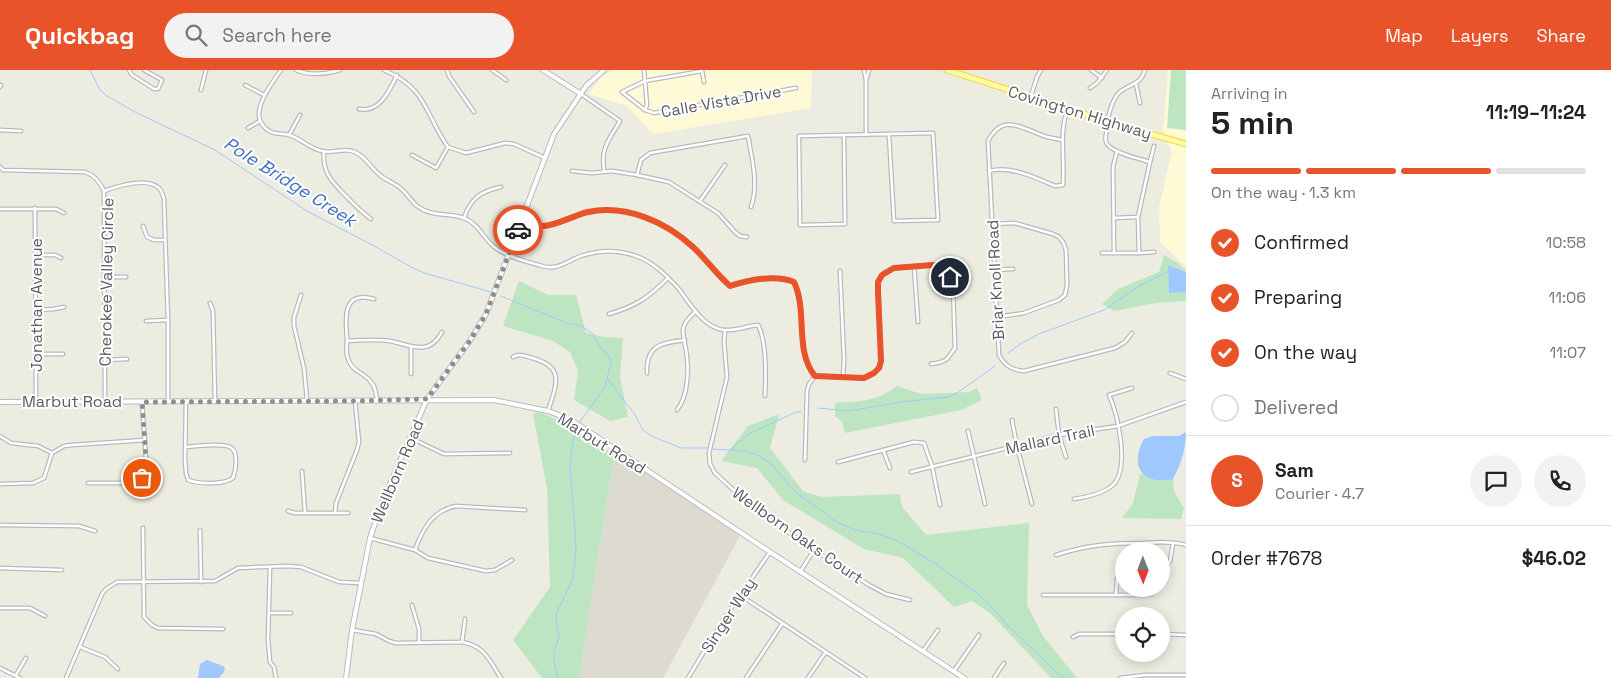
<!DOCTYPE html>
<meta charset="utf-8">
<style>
:root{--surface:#fff;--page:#f2f2f2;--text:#222;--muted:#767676;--line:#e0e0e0;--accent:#e9532a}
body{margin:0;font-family:"Space Grotesk",sans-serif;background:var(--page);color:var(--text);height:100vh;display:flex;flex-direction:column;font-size:19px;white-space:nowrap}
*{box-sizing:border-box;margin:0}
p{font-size:16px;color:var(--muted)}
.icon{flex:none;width:28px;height:28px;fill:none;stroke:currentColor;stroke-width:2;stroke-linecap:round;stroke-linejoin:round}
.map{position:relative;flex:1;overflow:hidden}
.details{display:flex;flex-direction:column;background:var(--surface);width:425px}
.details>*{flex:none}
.needle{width:32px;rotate:179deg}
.controls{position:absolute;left:1115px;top:472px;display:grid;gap:10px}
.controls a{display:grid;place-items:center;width:55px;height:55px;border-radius:50%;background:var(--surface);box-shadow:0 2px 12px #0003;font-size:25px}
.pin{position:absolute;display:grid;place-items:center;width:42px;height:42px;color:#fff;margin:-21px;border:2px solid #fff;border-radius:50%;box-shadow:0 1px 5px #0007}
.courier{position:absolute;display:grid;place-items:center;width:50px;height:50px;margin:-25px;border:4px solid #e9532a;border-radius:50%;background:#fff;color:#222;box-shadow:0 1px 6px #0007}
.head em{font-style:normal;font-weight:700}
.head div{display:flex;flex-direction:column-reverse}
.head{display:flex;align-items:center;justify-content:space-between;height:85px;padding:0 25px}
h1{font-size:32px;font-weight:700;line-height:38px}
.bar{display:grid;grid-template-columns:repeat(4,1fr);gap:8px 5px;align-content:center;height:60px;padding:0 25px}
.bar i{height:6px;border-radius:4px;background:var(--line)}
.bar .on{background:var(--accent)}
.bar p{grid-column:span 4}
.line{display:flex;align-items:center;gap:12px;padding:0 25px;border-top:1px solid var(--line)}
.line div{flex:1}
.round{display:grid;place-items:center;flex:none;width:52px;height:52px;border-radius:26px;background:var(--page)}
ol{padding:0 25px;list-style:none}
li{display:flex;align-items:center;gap:15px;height:55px}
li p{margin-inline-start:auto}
li .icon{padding:5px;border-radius:50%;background:var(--accent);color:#fff;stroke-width:4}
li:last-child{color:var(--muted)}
li i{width:28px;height:28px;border:2px solid var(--line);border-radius:50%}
header{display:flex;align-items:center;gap:30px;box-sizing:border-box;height:70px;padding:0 25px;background:var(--accent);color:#fff}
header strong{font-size:24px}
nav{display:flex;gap:28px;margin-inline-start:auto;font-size:18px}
.search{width:350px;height:45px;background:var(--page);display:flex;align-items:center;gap:12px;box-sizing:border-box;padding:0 18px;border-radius:28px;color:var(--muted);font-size:19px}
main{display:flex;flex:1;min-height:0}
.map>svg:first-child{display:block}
.commercial{fill:#fefad5}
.education{fill:#dddbcf}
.green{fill:#bde5c2}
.water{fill:#9fc8ff}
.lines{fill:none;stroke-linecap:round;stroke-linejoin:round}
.stream{stroke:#9fc8ff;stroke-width:1}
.minor-casing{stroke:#b9bac0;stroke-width:5}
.tertiary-casing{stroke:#b9bac0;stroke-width:6}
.primary-casing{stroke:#f2db55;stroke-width:7}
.minor{stroke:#fff;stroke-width:2.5}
.tertiary{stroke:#fff;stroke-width:4}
.primary{stroke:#fffca4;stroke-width:4.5}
.done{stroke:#8d8e8e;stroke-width:5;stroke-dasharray:0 9}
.route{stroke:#e9532a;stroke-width:6}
.labels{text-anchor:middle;stroke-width:4;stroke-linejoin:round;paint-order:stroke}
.street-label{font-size:16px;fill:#5a5c62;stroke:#fff}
.water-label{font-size:18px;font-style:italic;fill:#416fc3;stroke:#fff}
</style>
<header>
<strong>Quickbag</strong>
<div class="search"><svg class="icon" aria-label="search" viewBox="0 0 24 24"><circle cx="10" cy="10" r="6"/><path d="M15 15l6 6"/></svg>Search here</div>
<nav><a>Map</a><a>Layers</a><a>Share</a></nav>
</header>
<main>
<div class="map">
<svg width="1186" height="608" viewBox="0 0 1186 608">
<rect width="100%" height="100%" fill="#edece1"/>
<!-- commercial -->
<g class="commercial">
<path d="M614,0H812L811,38L653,64L627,36L589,24L602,6Z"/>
<path d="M1168,0H1186V197L1160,172L1159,137L1172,82L1163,61Z"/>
</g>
<!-- education -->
<path class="education" d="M614,384L636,398L661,409L741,464L663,608H579Z"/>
<!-- green -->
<g class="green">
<path d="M1171,0H1186V60L1167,58Z"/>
<path d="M1164,185L1178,193L1186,201V231L1156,233L1114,241L1102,234L1118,219L1159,202Z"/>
<path d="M519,211L548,225H576L586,263L604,267L623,268L620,307L628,347L610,351L574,330L578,300L570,282L553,271L503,256Z"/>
<path d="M897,316L921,324L970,322L977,318L982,330L961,340L845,363L842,352L835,346V333C861,331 876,332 897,316Z"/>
<path d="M539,342L556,349L614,384L579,608H542L513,570L550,517L547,418L533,344Z"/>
<path d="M779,344L770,378L803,421L821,427L900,424L902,437L926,465L1029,453L1027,535L1043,566L1077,608H1051L991,544L972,531L954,537L903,488L864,479L783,430L757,398L721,391L748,356Z"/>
<path d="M1140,404L1173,409L1174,421L1184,438L1181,449L1122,448L1133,433Z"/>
</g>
<!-- water -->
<g class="water">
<path d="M1168,195L1185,202L1186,204V222L1169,223Z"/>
<path d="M1186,362C1186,378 1181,395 1173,409C1142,416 1129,395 1144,369L1153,366H1179Z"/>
<path d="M207,590L223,596L225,598L224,602L219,608H198L200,594Z"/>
</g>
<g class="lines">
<!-- stream -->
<g class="stream">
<path d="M90,0L100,20L107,26L135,42L215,80L307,141L376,177L411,197L424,203L491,222"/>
<path d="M501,226L569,254L580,255L593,264L600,277L607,283L611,291L605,317L579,353"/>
<path d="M1008,283L1020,274L1039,264L1104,240L1141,215L1169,201"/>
<path d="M607,308L635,345L643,360L651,366L681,378H707"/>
<path d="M818,338L849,341L901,332L948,327L957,323L995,296"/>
<path d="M712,379L745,381L757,385L769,392L798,424L837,452L855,460L878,464L896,470L934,493L973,520L988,533L1010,558L1063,608"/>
<path d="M731,379L749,364L796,342H801"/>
<path d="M558,608L554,592V581L559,567L556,549L557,542L572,511L575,492L576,475L570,394L573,371L577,357"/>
</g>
<defs>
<g id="minor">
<path d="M129,0L132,5L154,19H158L162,10L144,0"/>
<path d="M281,0C273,12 251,39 262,54C272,68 280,61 292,66C302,70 311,79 322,81C333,84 344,77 355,82C366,87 371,98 380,105C385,110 393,112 399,117C406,122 410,130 417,136C433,148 448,142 464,148C477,153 482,165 491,174C501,185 527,192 542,196C557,201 567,191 581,186C599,180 619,180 636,186C653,192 666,205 678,218C690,233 703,258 724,260C735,261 747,256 758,255C767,272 766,306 765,326"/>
<path d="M296,0C310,6 326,4 340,0"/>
<path d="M384,0C428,19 424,43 448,77L466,83L505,73L514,74L545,88"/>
<path d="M447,0L449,6L474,42"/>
<path d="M492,0L506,10"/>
<path d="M644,0L647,35L645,40"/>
<path d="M864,0L866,10L869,0"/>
<path d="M1091,0L1102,8"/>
<path d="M702,1L645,11L622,22L645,40L654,43L796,18"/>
<path d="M702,1L704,12"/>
<path d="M866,10V65"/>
<path d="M1136,14L1140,33"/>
<path d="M245,15L264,25"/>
<path d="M0,17L1,15"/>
<path d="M1090,18L1097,13L1107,0"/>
<path d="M201,20L206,0"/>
<path d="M581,24L620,51C608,72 601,76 604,101"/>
<path d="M1031,26L1037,7L1041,0"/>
<path d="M359,39C380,43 389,21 397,5"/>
<path d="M1107,51C1110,42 1112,28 1121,21C1132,13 1140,15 1145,0"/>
<path d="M248,58L260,51"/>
<path d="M0,60L21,61"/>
<path d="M289,65L300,45"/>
<path d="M844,66L845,154L800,155L799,66L933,63L938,150L894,151L889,65"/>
<path d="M1062,70C1057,69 1052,68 1047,67C1034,63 1018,53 1005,55C997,57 991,65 988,71L999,285C1005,296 1012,300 1024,301L1115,278L1125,272L1132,263"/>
<path d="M324,82C322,101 331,111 344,124C353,133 360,141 371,149"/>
<path d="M412,85L436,98L448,77"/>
<path d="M1150,92L1154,76"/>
<path d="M0,97L3,100L85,102C94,105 100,112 104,121L105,331"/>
<path d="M572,101L592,103L612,101L637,105L669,112L718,143L735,162L740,166L747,167"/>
<path d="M989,101C1010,95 1036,108 1055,116L1063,115C1065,90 1059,65 1067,40"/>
<path d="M637,105L641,90L650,83L748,66C752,90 759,114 751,137"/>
<path d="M104,121C118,116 147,107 159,118C162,121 163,126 164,129L168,250V331"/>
<path d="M700,131L725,95"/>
<path d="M35,138L36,331"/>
<path d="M0,139H56L64,143"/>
<path d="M464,148C470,129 481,121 501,117"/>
<path d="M1114,148L1138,147"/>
<path d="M522,150C528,152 534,155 541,156C554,157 574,145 588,142C626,134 666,152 693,177C706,189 716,204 730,216C749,210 775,204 794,212C808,240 794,281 815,306"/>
<path d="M992,154L1015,153L1053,164L1059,167L1063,172L1066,180L1067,215L1065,225L1059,230L1024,243L997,247"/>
<path d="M143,156L147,167L154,170H165"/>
<path d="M1102,183H1139L1138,147L1150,92C1140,89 1109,82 1106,72C1104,66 1108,58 1109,52"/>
<path d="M1114,183L1113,97L1117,81"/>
<path d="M1139,183L1154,182"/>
<path d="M36,185H55L61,188"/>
<path d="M914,196L918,252"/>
<path d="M994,200L1013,199"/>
<path d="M840,201L844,289L843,308"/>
<path d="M104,207H126"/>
<path d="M301,225L294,247V256L304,298L307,330"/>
<path d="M374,229C343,220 345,247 347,268C347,277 345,284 349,291C353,302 365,303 371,312C376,317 376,324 377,330"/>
<path d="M210,233L213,241L215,331"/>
<path d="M36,240L54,239L64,237"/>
<path d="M609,244C636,236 648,228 668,208"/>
<path d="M146,251L168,250"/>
<path d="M725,260L724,271L727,307L709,383L710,394L715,403L752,437L814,480L869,515L886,524L910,530"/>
<path d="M347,271C361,270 376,269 390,271C411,275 429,287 442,262"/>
<path d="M37,284H63"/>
<path d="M513,287C519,283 526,286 532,288C566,297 556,315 548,341"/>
<path d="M105,290L127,289"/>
<path d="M647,303C646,275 661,273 685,270"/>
<path d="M1170,303L1186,309"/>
<path d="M411,304V277"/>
<path d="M815,306L864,308L874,303L879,297L881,291L878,212L885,202L893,198L933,195L946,201L950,207L953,217L955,278L947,289L941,292L931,294"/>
<path d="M186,331L185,389L186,403L188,410C198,414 224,415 233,408C236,400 239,381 230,377C221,373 196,376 186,377"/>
<path d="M1056,339L1059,365L1066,387"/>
<path d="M677,340C689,325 689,298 686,280C685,274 683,266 683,260C684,252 690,247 696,241"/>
<path d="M1012,350L1017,376L1032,434"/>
<path d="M968,361L985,434"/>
<path d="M0,366L11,373L38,376L52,383"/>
<path d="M411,368L444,384L510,383"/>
<path d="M883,380L890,398"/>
<path d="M805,390L807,321L809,314L815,306"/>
<path d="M838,392L914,372L924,373L932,396L940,435"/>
<path d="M302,401L305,443"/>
<path d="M911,402L1059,365L1118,356L1186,332"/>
<path d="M88,413H124L142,408L146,389L142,332"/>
<path d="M0,414L33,413L44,408L52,383L64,376L72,375L145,370"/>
<path d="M1074,429C1087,427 1103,424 1113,415C1130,398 1118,345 1109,325L1132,318"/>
<path d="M288,441L295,443H348"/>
<path d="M335,443L336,433L357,380L359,372L355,331"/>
<path d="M0,455L79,456L95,461"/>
<path d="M143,458L144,547L152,555L158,558L223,559"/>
<path d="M200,460L201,512"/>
<path d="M370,468L415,480L428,488L486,501L495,500L512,490"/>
<path d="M415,480C422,460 433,440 456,436L525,440"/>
<path d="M1056,485C1087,475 1111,473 1144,473C1157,472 1173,471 1186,475"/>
<path d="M270,497L268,570L270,592L274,597L276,608"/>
<path d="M0,498L62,500"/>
<path d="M800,502L814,480"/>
<path d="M1161,505L1170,491L1173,474"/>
<path d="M740,525L865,608"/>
<path d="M1043,525H1146L1152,524L1155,519"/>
<path d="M1116,525L1117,509"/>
<path d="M412,535L419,559V572"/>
<path d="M0,538H30L45,546"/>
<path d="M270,543H291"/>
<path d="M352,560L376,564L389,571L396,573L462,572C485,576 489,590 501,608"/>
<path d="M1161,564L1186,565"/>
<path d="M1073,567L1079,564H1124"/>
<path d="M462,572L465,549"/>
<path d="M80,577L105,587L118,599"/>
<path d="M923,581L938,560"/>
<path d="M0,598L20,608"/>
<path d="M954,601L979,565"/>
<path d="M16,605L26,588"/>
<path d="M66,608L102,524L106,519L117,512L215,511L238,498L288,496L301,497L339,512L361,513"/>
<path d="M688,608L725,547L770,482"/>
<path d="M746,608L782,554"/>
<path d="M808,608L825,583"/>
<path d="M994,608L1004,593"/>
<path d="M1120,608L1145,605H1186"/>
</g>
<g id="tertiary">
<path d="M543,0L581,24"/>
<path d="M0,332L494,330L548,341L569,349L591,363L770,482L964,608"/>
<path d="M346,608L352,560L370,468L383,430L427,329L469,272L486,244L554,64L586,16L604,0"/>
</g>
<path id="primary" d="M947,0L1109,52L1186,74"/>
</defs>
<!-- minor casing -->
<use href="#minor" class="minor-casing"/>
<!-- tertiary casing -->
<use href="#tertiary" class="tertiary-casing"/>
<!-- primary casing -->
<use href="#primary" class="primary-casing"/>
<!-- minor -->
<use href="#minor" class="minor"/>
<!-- tertiary -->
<use href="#tertiary" class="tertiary"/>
<!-- primary -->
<use href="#primary" class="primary"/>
</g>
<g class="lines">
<!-- done -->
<path class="done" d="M142,408L146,389L142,332L355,331L427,329L469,272L486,244L518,160"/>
<!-- route -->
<path class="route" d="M518,160L522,150C528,152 534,155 541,156C554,157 574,145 588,142C626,134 666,152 693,177C706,189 716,204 730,216C748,210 776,204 794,212C808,241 794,281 815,306L864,308L874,303L879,298L881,291L878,222V212L882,205L894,198L933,195L946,200L950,207"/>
</g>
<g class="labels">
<!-- street labels -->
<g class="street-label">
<text transform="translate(721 31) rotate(-10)" y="6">Calle Vista Drive</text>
<text transform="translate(1080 42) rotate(17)" y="6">Covington Highway</text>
<text transform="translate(995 210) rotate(-93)" y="6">Briar Knoll Road</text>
<text transform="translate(106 212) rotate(-89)" y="6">Cherokee Valley Circle</text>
<text transform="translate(36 235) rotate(-90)" y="6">Jonathan Avenue</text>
<text x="72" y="337">Marbut Road</text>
<text transform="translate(1050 369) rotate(-12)" y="6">Mallard Trail</text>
<text transform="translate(602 373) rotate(32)" y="6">Marbut Road</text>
<text transform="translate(397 401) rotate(-67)" y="6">Wellborn Road</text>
<text transform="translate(798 465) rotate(35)" y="6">Wellborn Oaks Court</text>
<text transform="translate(728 545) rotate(-57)" y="6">Singer Way</text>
</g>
<!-- water labels -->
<g class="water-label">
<text transform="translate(290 112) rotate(32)" y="6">Pole Bridge Creek</text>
</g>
</g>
</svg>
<div class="controls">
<a><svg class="needle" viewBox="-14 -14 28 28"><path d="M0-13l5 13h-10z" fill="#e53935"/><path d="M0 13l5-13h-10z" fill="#767676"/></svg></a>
<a><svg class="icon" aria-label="locate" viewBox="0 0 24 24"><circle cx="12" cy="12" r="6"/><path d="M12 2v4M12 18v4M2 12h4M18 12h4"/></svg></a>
</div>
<div class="pin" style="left:142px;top:408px;background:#ea580c"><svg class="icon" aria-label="bag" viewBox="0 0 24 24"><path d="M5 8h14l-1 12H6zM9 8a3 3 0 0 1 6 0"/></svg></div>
<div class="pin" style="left:950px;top:207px;background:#1f2937"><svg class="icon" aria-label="home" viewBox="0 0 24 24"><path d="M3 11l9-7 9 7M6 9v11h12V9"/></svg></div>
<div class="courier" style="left:518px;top:160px"><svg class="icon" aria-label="car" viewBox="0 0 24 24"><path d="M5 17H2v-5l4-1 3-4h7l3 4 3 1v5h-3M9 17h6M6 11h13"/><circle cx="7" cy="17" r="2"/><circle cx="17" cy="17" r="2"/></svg></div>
</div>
<section class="details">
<div class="head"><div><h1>5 min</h1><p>Arriving in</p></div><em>11:19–11:24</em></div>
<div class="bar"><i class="on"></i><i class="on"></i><i class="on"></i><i></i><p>On the way · 1.3 km</p></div>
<ol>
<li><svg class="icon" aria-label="check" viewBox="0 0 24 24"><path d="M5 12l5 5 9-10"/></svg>Confirmed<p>10:58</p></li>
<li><svg class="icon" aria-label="check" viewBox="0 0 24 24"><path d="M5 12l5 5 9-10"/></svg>Preparing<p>11:06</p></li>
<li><svg class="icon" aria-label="check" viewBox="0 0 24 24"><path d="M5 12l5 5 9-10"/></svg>On the way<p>11:07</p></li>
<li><i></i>Delivered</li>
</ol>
<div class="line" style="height:90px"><b class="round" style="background:var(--accent);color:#fff">S</b><div><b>Sam</b><p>Courier · 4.7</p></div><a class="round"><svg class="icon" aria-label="chat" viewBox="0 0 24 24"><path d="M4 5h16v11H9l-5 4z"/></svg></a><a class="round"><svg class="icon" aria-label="phone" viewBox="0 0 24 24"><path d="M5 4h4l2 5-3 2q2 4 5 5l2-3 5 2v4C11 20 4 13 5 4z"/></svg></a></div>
<div class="line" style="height:65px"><div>Order #7678</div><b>$46.02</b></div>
</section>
</main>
